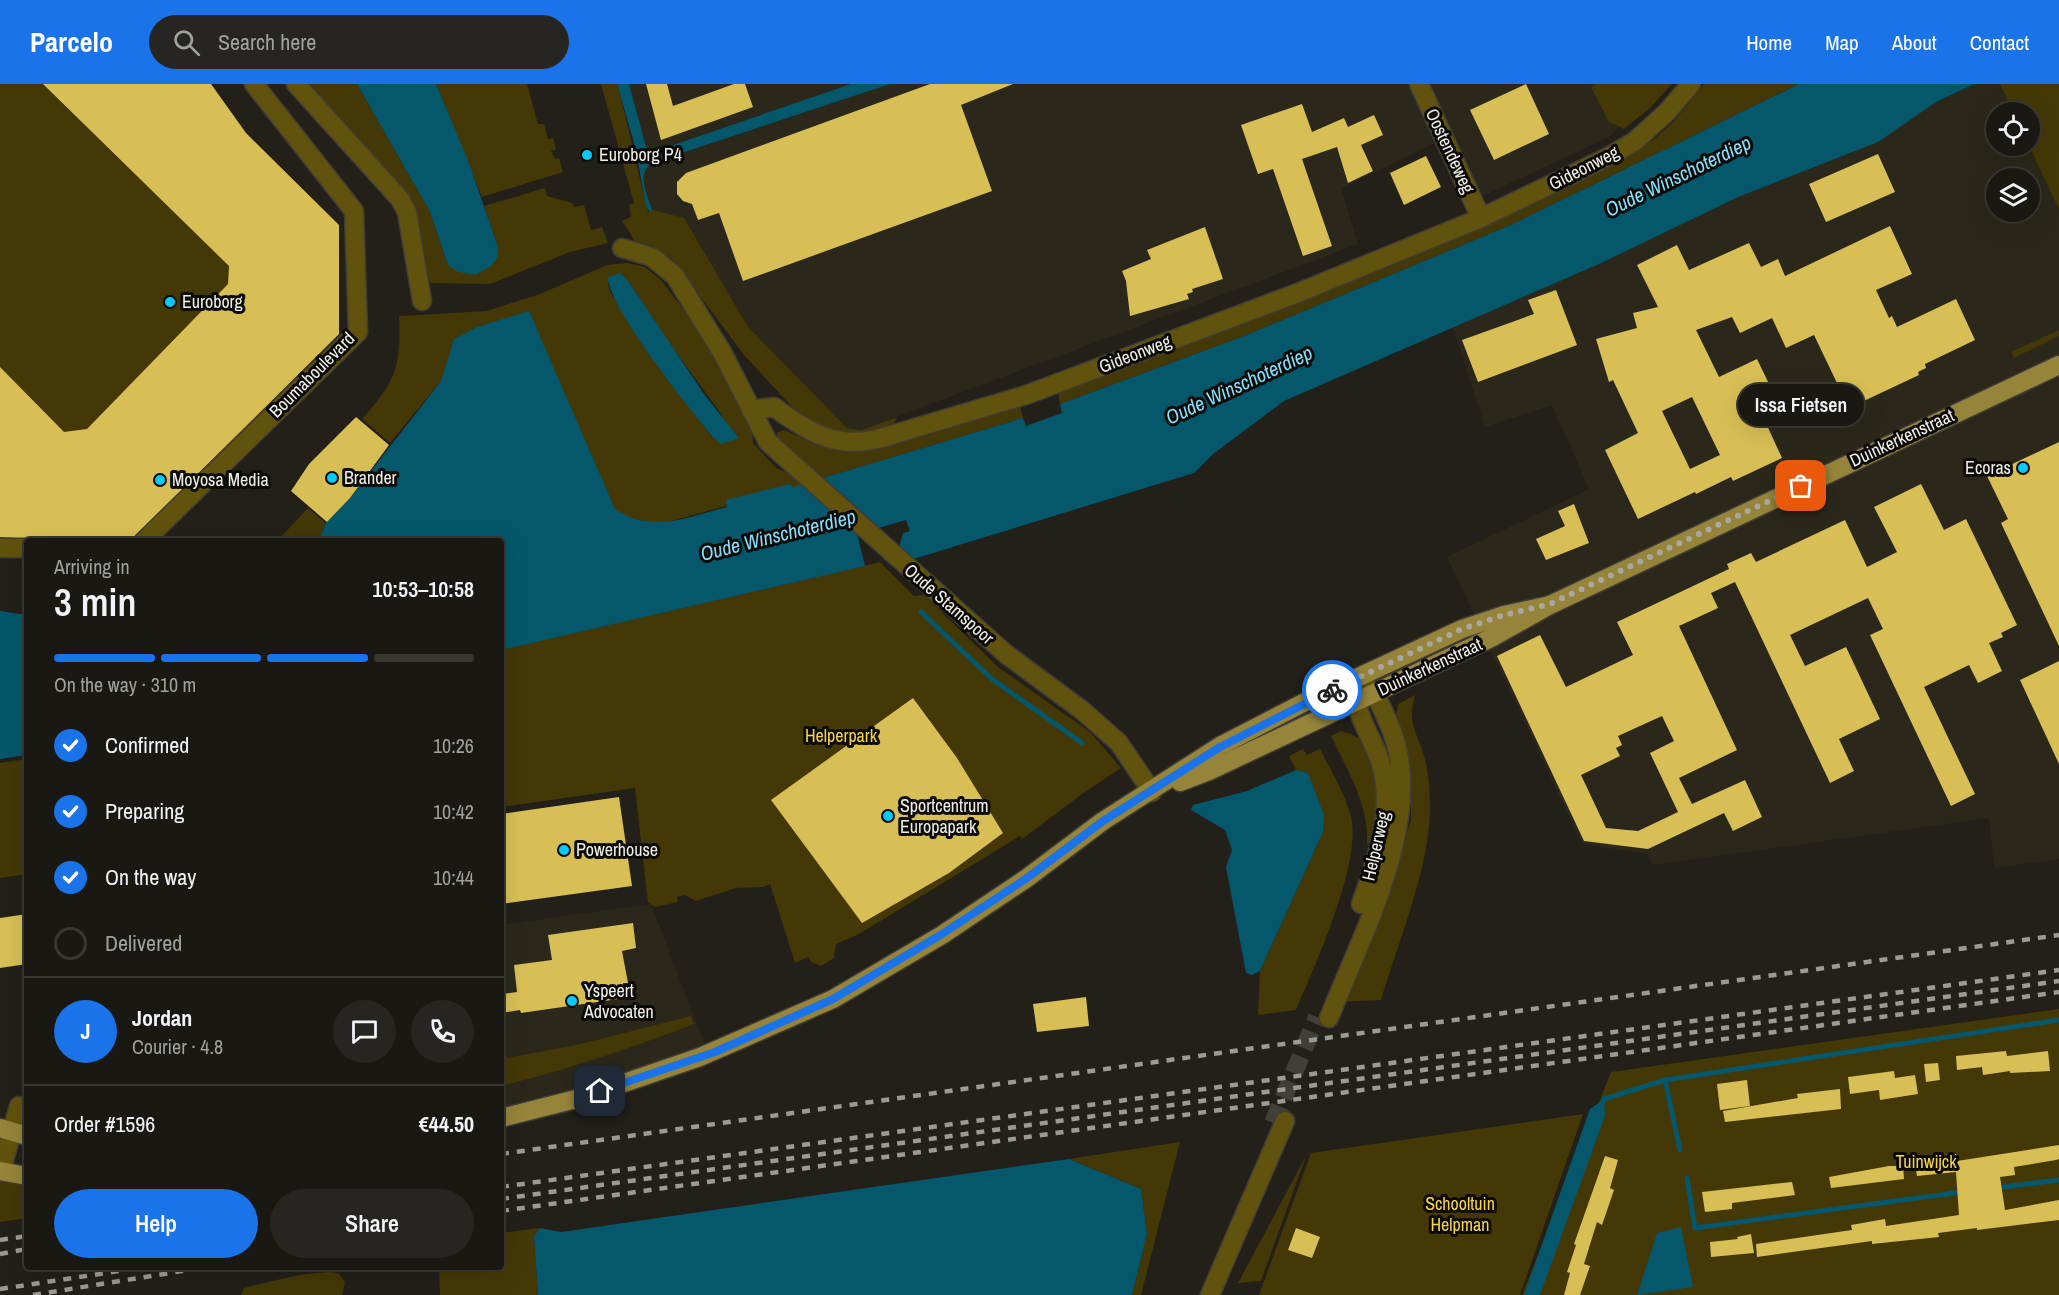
<!DOCTYPE html>
<meta charset="utf-8">
<style>
:root{--surface:#1a1813;--page:#272521;--text:#f1f3f6;--muted:#9fa0a0;--line:#383733;--accent:#1a73e8}
body{margin:0;font-family:"Archivo Narrow",sans-serif;background:var(--page);color:var(--text);height:100vh;display:flex;flex-direction:column;font-size:22px;white-space:nowrap}
*{box-sizing:border-box;margin:0}
p{font-size:20px;color:var(--muted)}
.icon{flex:none;width:33px;height:33px;fill:none;stroke:currentColor;stroke-width:2;stroke-linecap:round;stroke-linejoin:round}
.map{position:relative;flex:1;overflow:hidden}
.side{position:absolute;left:24px;top:454px;width:480px;height:732px;display:flex;flex-direction:column;background:var(--surface);border-radius:6px;box-shadow:0 6px 24px #0002,0 0 0 2px var(--line)}
.side>*{flex:none}
.tools{position:absolute;left:1986px;top:18px;display:grid;gap:12px}
.tools a{display:grid;place-items:center;width:54px;height:54px;border-radius:50%;background:var(--surface);box-shadow:0 6px 24px #0002,0 0 0 2px var(--line);font-size:30px}
.pin{position:absolute;display:grid;place-items:center;width:51px;height:51px;color:#fff;margin:-26px;border-radius:12px;box-shadow:0 3px 9px #0006}
.courier{position:absolute;display:grid;place-items:center;width:60px;height:60px;margin:-30px;border:4px solid #1a73e8;border-radius:50%;background:#fff;color:#222;box-shadow:0 2px 8px #0007}
.bubble{position:absolute;height:42px;border-radius:21px;background:var(--surface);box-shadow:0 6px 24px #0002,0 0 0 2px var(--line);font-size:20px;font-weight:600;line-height:42px;text-align:center}
.summary em{font-style:normal;font-weight:600}
.summary div{display:flex;flex-direction:column-reverse}
.summary{display:flex;align-items:center;justify-content:space-between;height:102px;padding:0 30px}
h1{font-size:39px;font-weight:600;line-height:45px}
.bar{display:grid;grid-template-columns:repeat(4,1fr);gap:9px 6px;align-content:center;height:72px;padding:0 30px}
.bar i{height:8px;border-radius:4px;background:var(--line)}
.bar .on{background:var(--accent)}
.bar p{grid-column:span 4}
.line{display:flex;align-items:center;gap:15px;padding:0 30px;border-top:2px solid var(--line)}
.line div{flex:1}
.round{display:grid;place-items:center;flex:none;width:63px;height:63px;border-radius:32px;background:var(--page)}
ol{padding:0 30px;list-style:none}
li{display:flex;align-items:center;gap:18px;height:66px}
li p{margin-inline-start:auto}
li .icon{padding:6px;border-radius:50%;background:var(--accent);color:#fff;stroke-width:4}
li:last-child{color:var(--muted)}
li i{width:33px;height:33px;border:3px solid var(--line);border-radius:50%}
.action{display:flex;gap:12px;margin-top:auto;padding:12px 30px}
.action a{flex:1;height:69px;border-radius:36px;background:var(--accent);color:#fff;font-size:24px;font-weight:600;line-height:69px;text-align:center}
.action a+a{background:var(--page);color:var(--text)}
header{display:flex;align-items:center;gap:36px;box-sizing:border-box;height:84px;padding:0 30px;background:var(--accent);color:#fff}
header strong{font-size:28px}
nav{display:flex;gap:33px;margin-inline-start:auto;font-size:21px}
.search{width:420px;height:54px;background:var(--page);display:flex;align-items:center;gap:15px;box-sizing:border-box;padding:0 21px;border-radius:33px;color:var(--muted);font-size:22px}
.map>svg:first-child{display:block}
.built{fill:#2b281b;fill-rule:evenodd}
.green{fill:#433806;fill-rule:evenodd}
.water{fill:#05576c}
.lines{fill:none;stroke-linecap:round;stroke-linejoin:round}
.stream{stroke:#05576c;stroke-width:5}
.building{fill:#d8bf55;fill-rule:evenodd}
.minor-tunnel{stroke:#413f38;stroke-width:18;stroke-dasharray:18 9;stroke-linecap:butt}
.minor-casing{stroke:#3f3d36;stroke-width:21}
.major-casing{stroke:#3f3d36;stroke-width:21}
.minor{stroke:#61520d;stroke-width:18}
.major{stroke:#96843b;stroke-width:18}
.rail{stroke:#9c9a95;stroke-width:4.5;stroke-dasharray:8 8;stroke-linecap:butt}
.done{stroke:#a8a7a1;stroke-width:6;stroke-dasharray:0 10.8}
.route{stroke:#1a73e8;stroke-width:8}
.poi-dot{fill:#03cbf9;stroke:#0b0a07;stroke-width:2}
.labels{text-anchor:middle;stroke-width:6;stroke-linejoin:round;paint-order:stroke}
.street-label{font-size:18px;fill:#f0efea;stroke:#0b0a07}
.poi-label{font-size:18px;fill:#f0efea;stroke:#0b0a07;text-anchor:start}
.park-label{font-size:18px;fill:#f7d648;stroke:#0b0a07}
.water-label{font-size:20px;font-style:italic;fill:#87dffe;stroke:#0b0a07}
</style>
<header>
<strong>Parcelo</strong>
<div class="search"><svg class="icon" aria-label="search" viewBox="0 0 24 24"><circle cx="10" cy="10" r="6"/><path d="M15 15l6 6"/></svg>Search here</div>
<nav><a>Home</a><a>Map</a><a>About</a><a>Contact</a></nav>
</header>
<div class="map">
<svg width="2059" height="1211" viewBox="0 0 2059 1211">
<rect width="100%" height="100%" fill="#222019"/>
<!-- built -->
<g class="built">
<path d="M624,0H1661L1609,53L1474,116L1446,54L1341,104L1358,160L861,346L847,344L747,244L650,126L642,101Z"/>
<path d="M1924,0H2005L2018,28H1996V62H2030L2059,117V775L1994,784L1989,734L1652,781L1648,770L1582,760L1447,473L1589,405L1552,321L1485,343L1451,238ZM1996,94H2030V128H1996Z"/>
<path d="M651,820L708,969L501,1032V841Z"/>
</g>
<!-- green -->
<g class="green">
<path d="M0,0H211L246,49L339,141V251L135,454L0,456Z"/>
<path d="M310,0H357L430,128L448,181L498,163L484,122L545,104L547,112L572,119L574,123L584,121L591,146L602,143L608,159L570,168L490,200L430,199L408,118Z"/>
<path d="M436,0H527L538,40H544L548,55L553,54L556,65L551,67L555,75L559,74L563,88L482,113Z"/>
<path d="M601,0H617C629,43 637,85 648,128L652,126L684,134L748,243L847,344L861,346L897,333L892,343L857,353L828,346L795,326L744,271L673,176L653,162L635,157L622,137L631,133L629,121L634,119Z"/>
<path d="M1596,0H1672L1650,24L1624,45L1609,38L1591,3Z"/>
<path d="M1704,0H1799L1513,140L1244,252L1060,320L1058,308L1389,183L1610,83L1653,56L1674,37Z"/>
<path d="M2000,0H2059V125L2029,62L2030,28H2014Z"/>
<path d="M628,179L645,183L660,195L728,284L752,344L753,359L776,384L792,390L802,401L657,441L625,432L615,425L504,235L477,243L455,255L441,297L390,359L362,335C396,296 401,284 399,232L487,227L540,210L607,181ZM628,197L661,248L722,331L712,353L650,270L610,208L608,198Z"/>
<path d="M2059,246V252L2014,274L2011,268Z"/>
<path d="M1020,321L1023,334L820,395L775,355L778,348L784,346C800,352 814,362 831,365C880,373 971,336 1020,321Z"/>
<path d="M308,424L326,439L318,457H277Z"/>
<path d="M880,478L914,512L924,511L998,583L1090,648L1121,684L1082,710L1022,755L1020,752L859,850L836,860L834,874L821,882L811,878L808,873L795,879L770,800L763,803L736,804L696,817L685,811L677,813L678,818L655,823L648,818L635,704L501,723V566Z"/>
<path d="M1415,611C1407,638 1416,646 1424,672C1429,689 1430,708 1430,726C1429,785 1398,859 1381,916L1340,918L1399,773L1411,736V688L1396,632L1398,620Z"/>
<path d="M1341,647C1391,658 1377,722 1375,761L1367,759C1369,720 1347,686 1331,652Z"/>
<path d="M1303,665L1307,671L1320,665C1331,687 1345,709 1351,733C1362,778 1315,882 1296,926L1258,931L1260,887L1323,748L1308,689L1296,686L1289,672Z"/>
<path d="M27,675V790L0,794V679Z"/>
<path d="M2059,925V1211H1522L1611,988Z"/>
<path d="M691,932L694,940C631,964 567,986 501,1002V975L581,960Z"/>
<path d="M1583,1030L1520,1211H1259L1311,1069Z"/>
<path d="M1180,1058L1141,1211H1132L1147,1150L1141,1105L1069,1075Z"/>
<path d="M1306,1072L1261,1197L1238,1199Z"/>
<path d="M0,1094L27,1099V1134L0,1138Z"/>
<path d="M540,1144L534,1152L538,1211H440L439,1184H501V1149Z"/>
<path d="M329,1188L338,1189L345,1198L342,1211H241L244,1204L298,1191Z"/>
</g>
<!-- water -->
<g class="water">
<path d="M357,0H436L469,79L498,163V173L492,181L476,191L458,188L448,181L430,128Z"/>
<path d="M617,0H629L646,63L653,68L851,0H890L654,78C635,88 647,110 652,126L650,128L646,123L636,66Z"/>
<path d="M1799,0H1974L1936,18L1878,58L1738,113L1599,180L1284,317L1213,370L1194,389L910,476L899,464L903,449L910,447L906,436L857,450L865,482L501,566V458H318L326,439L350,414L441,297L454,255L477,243L529,227L615,425C651,450 688,433 727,423L726,416L790,400L793,403L1023,334L1026,342L1062,329L1060,320L1244,252L1513,140Z"/>
<path d="M620,189L628,197L704,310L738,353L737,355L721,360L713,353C691,327 607,222 608,193Z"/>
<path d="M0,527L27,531V671L0,675Z"/>
<path d="M1296,686L1308,689L1324,731L1323,748L1260,887L1252,891L1246,889L1226,783L1232,766L1225,746L1191,726L1193,721L1247,707Z"/>
<path d="M1604,1015L1605,1032L1540,1211H1524L1590,1025Z"/>
<path d="M1069,1075L1141,1105L1147,1150L1132,1211H538L534,1152L540,1144L561,1148Z"/>
<path d="M1681,1143L1693,1203L1637,1211L1657,1149Z"/>
</g>
<g class="lines">
<!-- stream -->
<g class="stream">
<path d="M921,528L992,595L1082,659"/>
<path d="M1665,996L1680,1066"/>
<path d="M1601,1021L1604,1015L1665,996L2059,936"/>
<path d="M1687,1094L1695,1144L1962,1108"/>
<path d="M1995,1104L2059,1096"/>
</g>
</g>
<!-- building -->
<g class="building">
<path d="M43,0H211L246,49L339,141V250L133,454L34,455L0,453V283L64,348L87,345L228,200L229,182Z"/>
<path d="M646,0H667L673,22L734,0H745L753,23L661,56Z"/>
<path d="M930,0H1013L961,21L992,107L743,197L719,129L698,136L692,120L683,117L677,110V98L686,89Z"/>
<path d="M1526,0L1549,50L1494,76L1470,26Z"/>
<path d="M1302,20L1312,48L1344,34L1348,43L1374,31L1383,51L1361,61L1373,87L1348,99L1337,63L1302,75L1332,162L1303,172L1273,85L1258,90L1241,41Z"/>
<path d="M1878,70L1895,108L1826,138L1809,100Z"/>
<path d="M1426,72L1441,103L1404,121L1390,89Z"/>
<path d="M1890,142L1912,190L1876,206L1889,234L1892,232L1897,243L1956,215L1975,256L1925,280L1926,284L1918,288L1919,291L1849,324L1814,251L1786,264L1772,234L1740,249L1732,233L1696,246L1719,293L1757,275L1783,329L1765,337L1782,374L1733,397L1731,393L1696,410L1695,408L1638,435L1605,366L1638,349L1613,296L1609,298L1596,255L1637,244L1633,229L1658,223L1637,181L1677,161L1689,186L1749,159L1761,183L1778,175L1785,192ZM1692,313L1720,371L1690,385L1662,327Z"/>
<path d="M1205,143L1223,195L1192,205L1193,208L1187,210L1189,215L1130,232L1126,197L1122,187L1151,175L1147,166Z"/>
<path d="M1556,206L1577,261L1478,298L1462,256L1534,230L1528,216Z"/>
<path d="M356,333L389,361L350,414L327,438L291,407L309,380Z"/>
<path d="M2059,358V562L2001,439L2008,435L1987,392Z"/>
<path d="M1921,400L1944,446L1966,435L2017,541L2001,549L2003,553L1989,559L2002,587L1978,599L1969,581L1924,603L1975,710L1951,722L1870,551L1883,545L1868,514L1790,551L1805,582L1846,563L1880,635L1839,655L1854,687L1830,699L1735,498L1711,509L1718,524L1679,542L1737,666L1679,694L1692,720L1745,696L1762,733L1733,747L1724,729L1648,765L1584,757L1497,572L1540,551L1566,603L1633,571L1617,538L1729,485L1727,480L1751,469L1756,478L1845,436L1867,483L1897,468L1874,423ZM1662,632L1674,657L1650,669L1678,728L1638,747L1606,744L1581,691L1620,672L1616,664L1622,661L1618,652Z"/>
<path d="M1574,420L1589,459L1546,476L1536,455L1565,442L1558,427Z"/>
<path d="M2059,577V680L2020,596Z"/>
<path d="M913,614L957,674L1003,749L949,789L862,839L771,716Z"/>
<path d="M619,713L632,802L501,820V730Z"/>
<path d="M27,830V880L0,884V834Z"/>
<path d="M633,839L636,864L622,867L628,899H623L625,914L521,929L520,926L501,929V910L517,908L514,881L552,876L548,851Z"/>
<path d="M1086,913L1089,942L1037,948L1033,920Z"/>
<path d="M2006,967L2007,972L2048,967L2050,987L2010,989V987L1983,991L1982,983L1957,986L1956,972Z"/>
<path d="M1938,979L1940,996L1926,998L1924,980Z"/>
<path d="M1894,987L1895,994L1915,991L1918,1010L1880,1016L1879,1006L1850,1010L1848,993Z"/>
<path d="M1747,996L1750,1022L1720,1026L1717,1000Z"/>
<path d="M1840,1005L1841,1025L1725,1038L1723,1027L1798,1014L1797,1010Z"/>
<path d="M2059,1061V1075L2056,1076L2014,1083L2015,1091L2000,1093L2005,1126L2059,1116V1136L1977,1146V1144L1938,1149L1939,1153L1872,1160V1157L1757,1173L1756,1160L1852,1146L1851,1141L1885,1135L1886,1142L1959,1131L1956,1088L1917,1092L1915,1079L1943,1075V1071L1956,1070L1957,1077Z"/>
<path d="M1605,1072L1618,1076L1610,1104L1614,1106L1602,1141L1597,1138L1584,1180L1590,1182L1580,1211H1564L1570,1189L1567,1188L1576,1161L1574,1160Z"/>
<path d="M1889,1082H1903L1904,1095L1831,1104L1829,1093Z"/>
<path d="M1792,1098L1795,1111L1732,1119V1125L1705,1128L1702,1108Z"/>
<path d="M1296,1144L1320,1153L1312,1174L1288,1166Z"/>
<path d="M1751,1150L1754,1169L1711,1173L1710,1158L1738,1155L1737,1153Z"/>
</g>
<g class="lines">
<!-- minor-tunnel -->
<path class="minor-tunnel" d="M1273,1039L1317,933"/>
<defs>
<g id="minor">
<path d="M296,0L400,115L407,128L422,217"/>
<path d="M1419,0L1481,134"/>
<path d="M622,164L652,173L675,192L722,268L768,358L1006,570L1083,627L1119,659L1152,708"/>
<path d="M751,326L774,323C808,348 835,365 878,355L1026,311L1300,208L1481,134L1608,73L1635,57L1667,28L1691,0"/>
<path d="M143,458L358,248L354,127L254,0"/>
<path d="M0,464H27"/>
<path d="M1356,602C1353,630 1373,653 1381,680C1395,726 1376,777 1361,820"/>
<path d="M1329,934C1362,850 1430,726 1388,638C1377,614 1379,611 1357,595"/>
<path d="M1,1087L19,1022"/>
<path d="M1210,1211L1285,1037"/>
</g>
<g id="major">
<path d="M1180,698L1209,687L1493,553L1550,521L2059,281"/>
<path d="M501,1034L580,1014L700,973L833,915L942,851L1027,794L1103,737L1220,662L1307,617L1462,545L1504,531L1550,521"/>
<path d="M0,1044L27,1052"/>
<path d="M0,1087L27,1092"/>
</g>
</defs>
<!-- minor casing -->
<use href="#minor" class="minor-casing"/>
<!-- major casing -->
<use href="#major" class="major-casing"/>
<!-- minor -->
<use href="#minor" class="minor"/>
<!-- major -->
<use href="#major" class="major"/>
<!-- rail -->
<g class="rail">
<path d="M501,1070L2059,851"/>
<path d="M501,1103L2059,886"/>
<path d="M501,1115L2059,897"/>
<path d="M501,1127L2059,908"/>
<path d="M0,1156L27,1152"/>
<path d="M0,1170L27,1165"/>
<path d="M0,1205L139,1184"/>
<path d="M33,1211L201,1184"/>
</g>
</g>
<g class="lines">
<!-- done -->
<path class="done" d="M1332,606L1462,545L1504,531L1550,520L1801,402"/>
<!-- route -->
<path class="route" d="M600,1007L715,968L833,915L942,850L1027,794L1103,737L1220,663L1332,606"/>
</g>
<!-- markers -->
<g class="poi-dot">
<circle cx="587" cy="71" r="6"/>
<circle cx="170" cy="218" r="6"/>
<circle cx="2023" cy="384" r="6"/>
<circle cx="332" cy="394" r="6"/>
<circle cx="160" cy="396" r="6"/>
<circle cx="888" cy="732" r="6"/>
<circle cx="564" cy="766" r="6"/>
<circle cx="572" cy="917" r="6"/>
</g>
<g class="labels">
<!-- street labels -->
<g class="street-label">
<text transform="translate(1450 67) rotate(65)" y="6">Oostendeweg</text>
<text transform="translate(1584 84) rotate(-27)" y="6">Gideonweg</text>
<text transform="translate(1135 270) rotate(-21)" y="6">Gideonweg</text>
<text transform="translate(312 291) rotate(-45)" y="6">Boumaboulevard</text>
<text transform="translate(1902 354) rotate(-25)" y="6">Duinkerkenstraat</text>
<text transform="translate(949 520) rotate(41)" y="6">Oude Stamspoor</text>
<text transform="translate(1430 583) rotate(-25)" y="6">Duinkerkenstraat</text>
<text transform="translate(1376 762) rotate(-77)" y="6">Helperweg</text>
</g>
<!-- poi labels -->
<g class="poi-label">
<text x="599" y="77">Euroborg P4</text>
<text x="182" y="224">Euroborg</text>
<text x="2011" y="390" text-anchor="end">Ecoras</text>
<text x="344" y="400">Brander</text>
<text x="172" y="402">Moyosa Media</text>
<text x="900" y="728">Sportcentrum<tspan x="900" dy="21">Europapark</tspan></text>
<text x="576" y="772">Powerhouse</text>
<text x="584" y="913">Yspeert<tspan x="584" dy="21">Advocaten</tspan></text>
</g>
<!-- park labels -->
<g class="park-label">
<text x="841" y="658">Helperpark</text>
<text x="1926" y="1084">Tuinwijck</text>
<text x="1460" y="1126">Schooltuin<tspan x="1460" dy="21">Helpman</tspan></text>
</g>
<!-- water labels -->
<g class="water-label">
<text transform="translate(1678 92) rotate(-26)" y="7">Oude Winschoterdiep</text>
<text transform="translate(1239 301) rotate(-25)" y="7">Oude Winschoterdiep</text>
<text transform="translate(778 451) rotate(-14)" y="7">Oude Winschoterdiep</text>
</g>
</g>
</svg>
<div class="tools">
<a><svg class="icon" aria-label="locate" viewBox="0 0 24 24"><circle cx="12" cy="12" r="6"/><path d="M12 2v4M12 18v4M2 12h4M18 12h4"/></svg></a>
<a><svg class="icon" aria-label="layers" viewBox="0 0 24 24"><path d="M12 4l9 5-9 5-9-5zM3 14l9 5 9-5"/></svg></a>
</div>
<div class="pin" style="left:1801px;top:402px;background:#ea580c"><svg class="icon" aria-label="bag" viewBox="0 0 24 24"><path d="M5 8h14l-1 12H6zM9 8a3 3 0 0 1 6 0"/></svg></div>
<div class="pin" style="left:600px;top:1007px;background:#1f2937"><svg class="icon" aria-label="home" viewBox="0 0 24 24"><path d="M3 11l9-7 9 7M6 9v11h12V9"/></svg></div>
<div class="courier" style="left:1332px;top:606px"><svg class="icon" aria-label="bike" viewBox="0 0 24 24"><circle cx="6" cy="16" r="4"/><circle cx="18" cy="16" r="4"/><path d="M6 16l4-8h5l3 8M10 8l3 8H6M13 5h3"/></svg></div>
<div class="bubble" style="left:1738px;top:300px;width:126px">Issa Fietsen</div>
<section class="side">
<div class="summary"><div><h1>3 min</h1><p>Arriving in</p></div><em>10:53–10:58</em></div>
<div class="bar"><i class="on"></i><i class="on"></i><i class="on"></i><i></i><p>On the way · 310 m</p></div>
<ol>
<li><svg class="icon" aria-label="check" viewBox="0 0 24 24"><path d="M5 12l5 5 9-10"/></svg>Confirmed<p>10:26</p></li>
<li><svg class="icon" aria-label="check" viewBox="0 0 24 24"><path d="M5 12l5 5 9-10"/></svg>Preparing<p>10:42</p></li>
<li><svg class="icon" aria-label="check" viewBox="0 0 24 24"><path d="M5 12l5 5 9-10"/></svg>On the way<p>10:44</p></li>
<li><i></i>Delivered</li>
</ol>
<div class="line" style="height:108px"><b class="round" style="background:var(--accent);color:#fff">J</b><div><b>Jordan</b><p>Courier · 4.8</p></div><a class="round"><svg class="icon" aria-label="chat" viewBox="0 0 24 24"><path d="M4 5h16v11H9l-5 4z"/></svg></a><a class="round"><svg class="icon" aria-label="phone" viewBox="0 0 24 24"><path d="M5 4h4l2 5-3 2q2 4 5 5l2-3 5 2v4C11 20 4 13 5 4z"/></svg></a></div>
<div class="line" style="height:78px"><div>Order #1596</div><b>€44.50</b></div>
<div class="action"><a>Help</a><a>Share</a></div>
</section>
</div>
